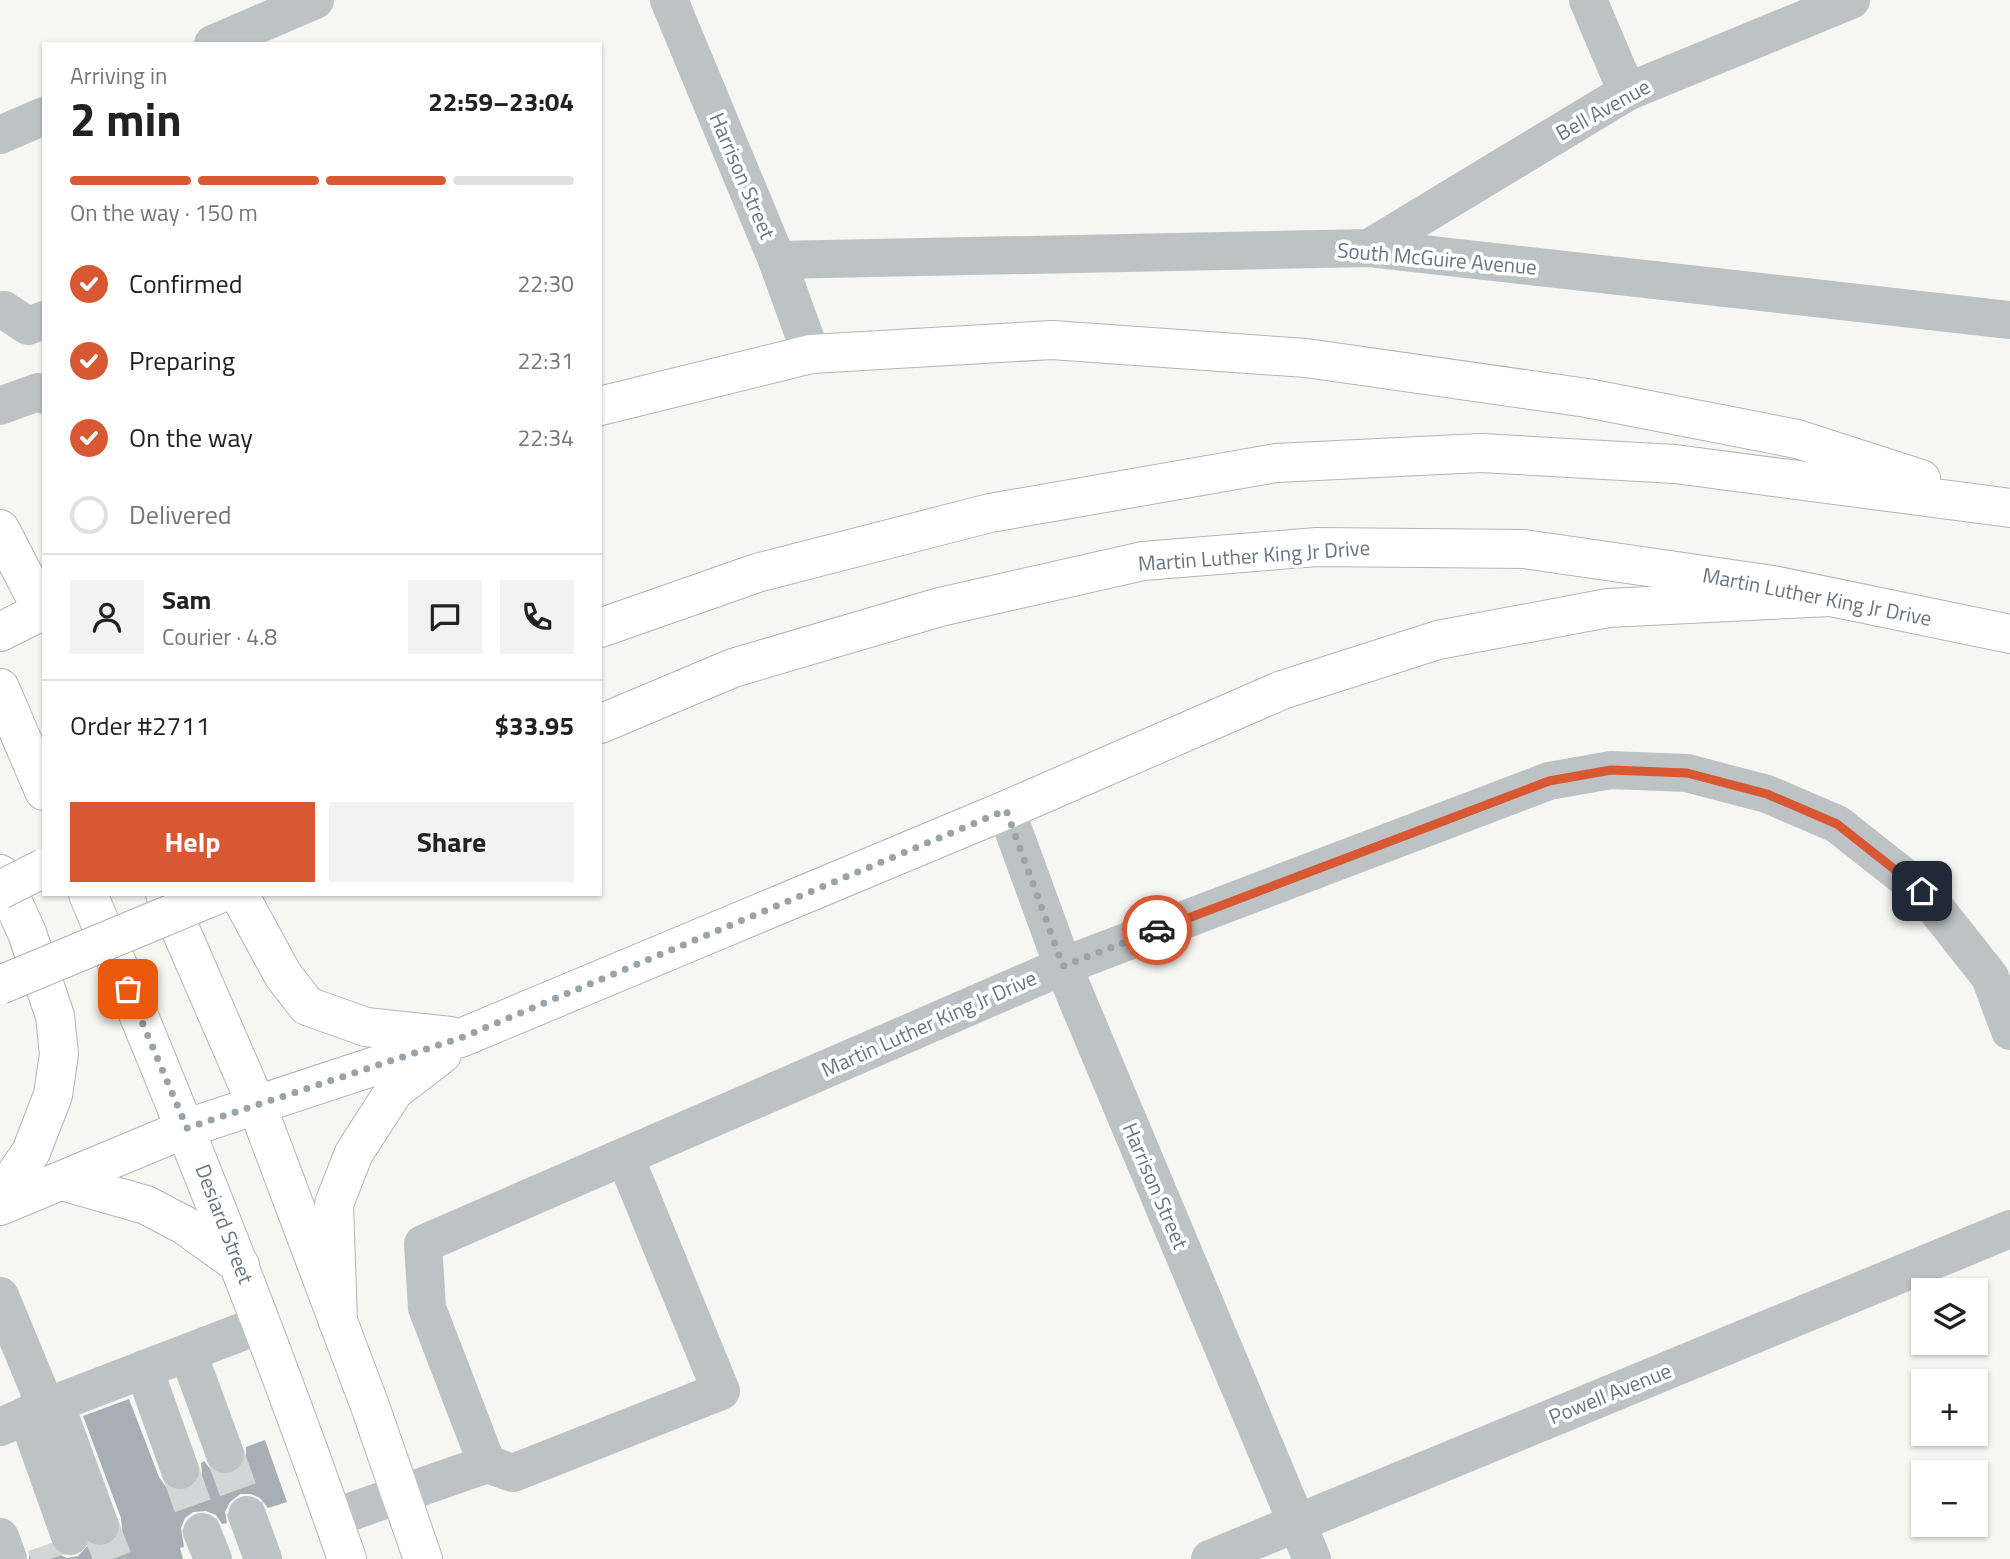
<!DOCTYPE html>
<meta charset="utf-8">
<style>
:root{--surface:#fff;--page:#f2f2f2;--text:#222;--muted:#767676;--line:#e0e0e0;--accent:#d75833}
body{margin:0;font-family:"Titillium Web",sans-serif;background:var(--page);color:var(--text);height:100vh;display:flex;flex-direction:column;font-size:26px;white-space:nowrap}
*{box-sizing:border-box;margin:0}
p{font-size:23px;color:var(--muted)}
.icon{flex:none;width:38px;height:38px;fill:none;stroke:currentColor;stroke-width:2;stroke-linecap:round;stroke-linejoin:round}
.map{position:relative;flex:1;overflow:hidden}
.drawer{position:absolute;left:42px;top:42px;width:560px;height:854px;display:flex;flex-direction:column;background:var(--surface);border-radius:0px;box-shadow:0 2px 5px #0004}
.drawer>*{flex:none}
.tools{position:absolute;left:1911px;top:1278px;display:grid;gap:14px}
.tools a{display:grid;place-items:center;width:77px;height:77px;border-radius:0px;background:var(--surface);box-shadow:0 2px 5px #0004;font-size:35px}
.pin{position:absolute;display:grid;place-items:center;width:60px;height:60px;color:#fff;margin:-30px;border-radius:14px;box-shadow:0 4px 10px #0006}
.courier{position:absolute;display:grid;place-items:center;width:70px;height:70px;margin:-35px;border:5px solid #d75833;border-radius:50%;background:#fff;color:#222;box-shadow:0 2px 9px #0007}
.head em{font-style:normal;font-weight:700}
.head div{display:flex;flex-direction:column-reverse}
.head{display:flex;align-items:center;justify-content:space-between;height:119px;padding:0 28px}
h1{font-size:46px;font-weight:700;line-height:52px}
.bar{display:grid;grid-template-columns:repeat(4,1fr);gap:10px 7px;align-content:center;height:84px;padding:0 28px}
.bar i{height:9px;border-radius:5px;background:var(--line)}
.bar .on{background:var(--accent)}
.bar p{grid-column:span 4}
.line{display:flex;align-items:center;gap:18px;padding:0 28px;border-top:2px solid var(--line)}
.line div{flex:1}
.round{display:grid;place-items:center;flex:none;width:74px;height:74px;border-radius:0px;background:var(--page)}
ol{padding:0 28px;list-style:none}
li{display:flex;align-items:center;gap:21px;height:77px}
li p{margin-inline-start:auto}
li .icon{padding:7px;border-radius:50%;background:var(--accent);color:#fff;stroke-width:4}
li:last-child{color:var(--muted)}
li i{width:38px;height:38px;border:4px solid var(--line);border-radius:50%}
.cta{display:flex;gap:14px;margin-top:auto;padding:14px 28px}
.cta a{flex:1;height:80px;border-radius:0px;background:var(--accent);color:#fff;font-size:28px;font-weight:700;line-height:80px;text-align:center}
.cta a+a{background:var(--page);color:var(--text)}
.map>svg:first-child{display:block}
.building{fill:#a7afb4}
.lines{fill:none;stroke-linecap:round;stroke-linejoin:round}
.minor-tunnel{stroke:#d2d6d7;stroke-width:38;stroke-dasharray:38 19;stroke-linecap:butt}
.major-casing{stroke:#b1b6b9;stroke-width:40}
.highway-casing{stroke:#b1b5b8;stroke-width:40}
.minor{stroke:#bdc2c5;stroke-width:38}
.major{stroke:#fff;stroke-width:38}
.highway{stroke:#fff;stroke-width:38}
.highway-bridge-casing{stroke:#b1b5b8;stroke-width:40;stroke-linecap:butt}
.highway-bridge{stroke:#fff;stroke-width:38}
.done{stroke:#99a3aa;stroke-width:7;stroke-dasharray:0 12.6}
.route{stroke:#d75833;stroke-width:9}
.labels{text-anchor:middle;stroke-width:7;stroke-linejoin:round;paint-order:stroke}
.street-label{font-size:21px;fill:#677682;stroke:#fff}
</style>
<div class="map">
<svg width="2010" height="1559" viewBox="0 0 2010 1559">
<rect width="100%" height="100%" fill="#f6f6f3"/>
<!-- building -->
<path class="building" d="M129,1399L159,1477L166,1487L177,1492L188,1490L197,1484L202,1473L201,1463L204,1461L211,1470L221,1475L233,1474L241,1468L246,1458V1447L265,1440L287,1502L268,1508L260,1498L251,1494H240L230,1502L225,1512L227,1523L222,1524L216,1515L206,1511L193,1512L185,1518L181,1528L184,1547L180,1548L183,1559H29V1551L50,1544L56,1553L67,1558L78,1556L89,1544L97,1548L107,1547L117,1539L122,1529L121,1518L83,1416Z"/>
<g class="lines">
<!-- minor-tunnel -->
<g class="minor-tunnel">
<path d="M225,1454L247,1515"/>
<path d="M180,1470L202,1532"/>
<path d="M100,1526L113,1559"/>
<path d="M46,1545L51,1559"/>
</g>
<defs>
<g id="major">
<path d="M0,529L44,614"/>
<path d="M0,688L44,791"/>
<path d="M88,894C181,1114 269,1334 347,1559"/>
<path d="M165,894L257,1106L370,1406L423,1559"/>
</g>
<g id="highway">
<path d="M600,406L811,354L1052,340L1306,358L1587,398L1797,439L1921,479"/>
<path d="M600,628L757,573L990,513L1276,463L1481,453L1675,464L2010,508"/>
<path d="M0,632L44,610"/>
<path d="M600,724L733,668L940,607L1143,561L1317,547L1524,549L1773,585L2010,634"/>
<path d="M0,874L27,933L55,1016L59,1054L53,1095L31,1152L0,1197"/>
<path d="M239,894L283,975L307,1006L366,1027L450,1036"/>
<path d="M62,1181L146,1205L184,1225L240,1265"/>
<path d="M0,1206L187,1128L463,1037L1006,810L1282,690L1438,640L1608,608L1830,597"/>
<path d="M338,1322L334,1204L354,1153L394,1091L442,1054"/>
</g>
</defs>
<!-- major casing -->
<use href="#major" class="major-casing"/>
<!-- highway casing -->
<use href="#highway" class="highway-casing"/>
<!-- minor -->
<g class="minor">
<path d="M669,0L777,260L811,354"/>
<path d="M1588,0L1627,92"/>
<path d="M213,44L315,0"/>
<path d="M0,135L44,116"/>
<path d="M1369,248L1627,92L1851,0"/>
<path d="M777,260L1369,248L2010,320"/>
<path d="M4,310L28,326L44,320"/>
<path d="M0,406L38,392L44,395"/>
<path d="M1006,810L1063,966L1312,1559"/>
<path d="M0,1296L46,1407L0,1427"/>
<path d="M188,1353L225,1454"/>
<path d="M144,1369L180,1470"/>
<path d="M55,1403L100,1526"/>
<path d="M46,1407L262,1324"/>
<path d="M27,1415L70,1536"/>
<path d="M487,1464L513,1473L721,1391L625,1157"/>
<path d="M247,1515L263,1559"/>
<path d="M333,1518L487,1464L427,1308L423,1244L1063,966L1549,781L1611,770L1687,773L1767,794L1837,824L1922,891L1990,977L2010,1031"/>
<path d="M202,1532L213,1559"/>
<path d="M0,1537L8,1559"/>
<path d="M1210,1559L2010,1229"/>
</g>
<!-- major -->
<use href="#major" class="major"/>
<!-- highway -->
<use href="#highway" class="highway"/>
<defs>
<g id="highway-bridge">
<path d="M0,890L44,868"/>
<path d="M0,985L219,894"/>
</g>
</defs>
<!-- highway-bridge casing -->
<use href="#highway-bridge" class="highway-bridge-casing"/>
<!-- highway-bridge -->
<use href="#highway-bridge" class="highway-bridge"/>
</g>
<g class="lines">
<!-- done -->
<path class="done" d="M128,989L187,1128L463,1037L1006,810L1063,966L1157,930"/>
<!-- route -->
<path class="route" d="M1157,930L1549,781L1611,770L1687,773L1767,794L1837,824L1922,891"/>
</g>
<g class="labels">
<!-- street labels -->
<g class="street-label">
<text transform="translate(1603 110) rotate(-29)" y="7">Bell Avenue</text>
<text transform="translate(742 176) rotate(67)" y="7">Harrison Street</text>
<text transform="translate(1437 259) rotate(5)" y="7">South McGuire Avenue</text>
<text transform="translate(1254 556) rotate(-4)" y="7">Martin Luther King Jr Drive</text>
<text transform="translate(1817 597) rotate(11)" y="7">Martin Luther King Jr Drive</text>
<text transform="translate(929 1024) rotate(-24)" y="7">Martin Luther King Jr Drive</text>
<text transform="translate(1155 1186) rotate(67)" y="7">Harrison Street</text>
<text transform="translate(224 1224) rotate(69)" y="7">Desiard Street</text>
<text transform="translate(1610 1394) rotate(-22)" y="7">Powell Avenue</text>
</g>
</g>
</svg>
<div class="tools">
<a><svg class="icon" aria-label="layers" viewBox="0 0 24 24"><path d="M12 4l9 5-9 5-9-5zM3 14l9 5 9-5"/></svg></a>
<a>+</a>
<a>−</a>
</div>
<div class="pin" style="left:128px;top:989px;background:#ea580c"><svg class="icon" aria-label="bag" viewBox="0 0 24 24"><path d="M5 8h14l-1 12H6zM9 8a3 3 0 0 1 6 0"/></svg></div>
<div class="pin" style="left:1922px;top:891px;background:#1f2937"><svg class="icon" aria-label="home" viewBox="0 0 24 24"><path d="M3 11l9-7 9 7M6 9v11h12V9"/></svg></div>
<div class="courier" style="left:1157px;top:930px"><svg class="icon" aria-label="car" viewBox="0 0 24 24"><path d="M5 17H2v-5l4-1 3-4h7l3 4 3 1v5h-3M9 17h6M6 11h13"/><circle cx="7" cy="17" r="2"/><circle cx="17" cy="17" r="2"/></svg></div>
<section class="drawer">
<div class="head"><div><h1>2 min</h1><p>Arriving in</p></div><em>22:59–23:04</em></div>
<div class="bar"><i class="on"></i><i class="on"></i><i class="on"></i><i></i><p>On the way · 150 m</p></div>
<ol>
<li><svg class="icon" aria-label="check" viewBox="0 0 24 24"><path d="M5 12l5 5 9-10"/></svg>Confirmed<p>22:30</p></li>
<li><svg class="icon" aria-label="check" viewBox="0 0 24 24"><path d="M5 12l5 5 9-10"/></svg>Preparing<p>22:31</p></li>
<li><svg class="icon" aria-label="check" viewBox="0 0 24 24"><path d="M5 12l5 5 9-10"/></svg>On the way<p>22:34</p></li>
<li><i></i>Delivered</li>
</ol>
<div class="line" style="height:126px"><a class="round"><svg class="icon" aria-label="person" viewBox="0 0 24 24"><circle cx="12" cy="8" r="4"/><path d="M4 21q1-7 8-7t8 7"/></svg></a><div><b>Sam</b><p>Courier · 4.8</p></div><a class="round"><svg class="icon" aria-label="chat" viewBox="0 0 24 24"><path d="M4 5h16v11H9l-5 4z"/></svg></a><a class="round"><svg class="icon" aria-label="phone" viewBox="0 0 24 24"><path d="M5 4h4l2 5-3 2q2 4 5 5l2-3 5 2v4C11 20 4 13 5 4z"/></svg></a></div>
<div class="line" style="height:91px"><div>Order #2711</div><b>$33.95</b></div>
<div class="cta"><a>Help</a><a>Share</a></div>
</section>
</div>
